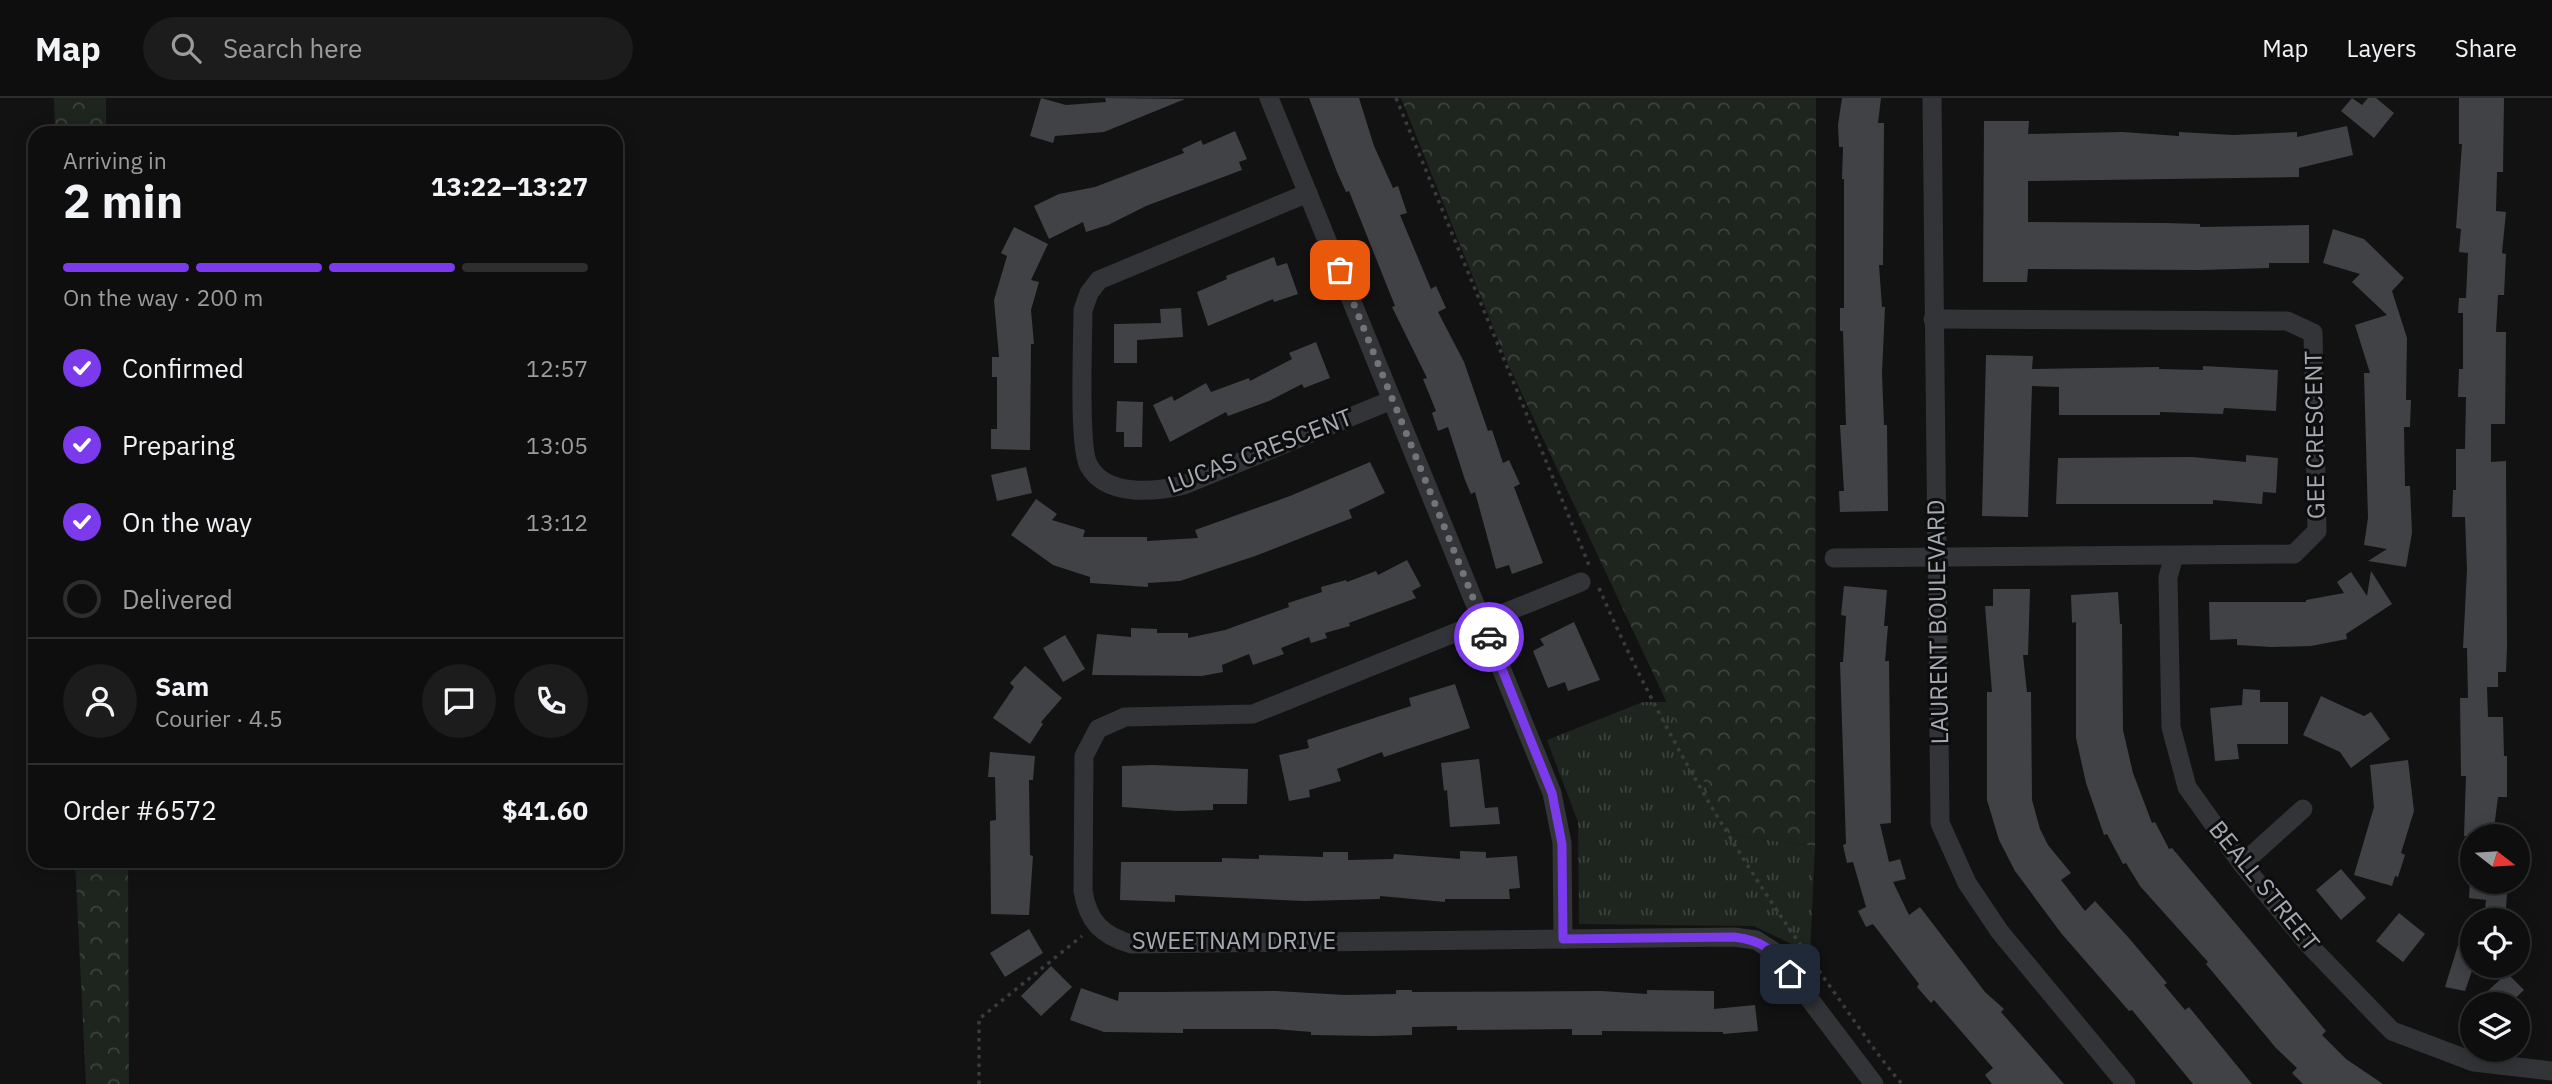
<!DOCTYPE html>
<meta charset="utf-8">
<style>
:root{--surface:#0e0e0e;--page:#1c1c1c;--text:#f1f3f6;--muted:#9b9c9e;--line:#2e2e2e;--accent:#7c3aed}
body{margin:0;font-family:"IBM Plex Sans",sans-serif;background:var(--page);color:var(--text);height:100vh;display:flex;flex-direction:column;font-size:26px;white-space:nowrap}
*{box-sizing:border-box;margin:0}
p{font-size:23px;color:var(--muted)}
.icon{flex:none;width:38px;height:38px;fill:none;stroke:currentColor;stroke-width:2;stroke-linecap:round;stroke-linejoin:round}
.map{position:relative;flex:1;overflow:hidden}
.panel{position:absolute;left:28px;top:28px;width:595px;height:742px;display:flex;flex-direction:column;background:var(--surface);border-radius:21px;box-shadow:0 4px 18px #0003,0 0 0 2px var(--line)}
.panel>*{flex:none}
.needle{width:46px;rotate:107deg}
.tools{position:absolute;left:2460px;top:726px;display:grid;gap:14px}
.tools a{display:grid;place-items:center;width:70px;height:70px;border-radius:50%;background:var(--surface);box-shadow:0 4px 18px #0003,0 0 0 2px var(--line);font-size:35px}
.pin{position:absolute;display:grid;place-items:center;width:60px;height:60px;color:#fff;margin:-30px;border-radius:14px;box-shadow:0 4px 10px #0006}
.courier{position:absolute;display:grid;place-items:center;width:70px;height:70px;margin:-35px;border:5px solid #7c3aed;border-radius:50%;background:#fff;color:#222;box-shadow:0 2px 9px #0007}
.head em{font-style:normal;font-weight:700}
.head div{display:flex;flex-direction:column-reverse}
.head{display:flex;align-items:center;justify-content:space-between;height:119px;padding:0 35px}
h1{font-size:46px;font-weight:700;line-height:52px}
.bar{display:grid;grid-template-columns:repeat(4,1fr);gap:10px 7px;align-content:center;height:84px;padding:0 35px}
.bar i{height:9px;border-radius:5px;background:var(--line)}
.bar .current{background:var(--accent)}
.bar p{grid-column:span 4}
.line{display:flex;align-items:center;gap:18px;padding:0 35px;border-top:2px solid var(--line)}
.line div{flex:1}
.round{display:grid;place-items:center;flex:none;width:74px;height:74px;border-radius:37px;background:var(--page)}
ol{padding:0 35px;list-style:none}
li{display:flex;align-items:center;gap:21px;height:77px}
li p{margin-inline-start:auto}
li .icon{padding:7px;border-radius:50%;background:var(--accent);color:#fff;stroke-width:4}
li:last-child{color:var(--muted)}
li i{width:38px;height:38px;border:4px solid var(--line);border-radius:50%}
header{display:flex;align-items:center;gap:42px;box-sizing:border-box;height:98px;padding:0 35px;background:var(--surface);border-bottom:2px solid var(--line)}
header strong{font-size:33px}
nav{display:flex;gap:38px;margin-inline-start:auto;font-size:24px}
.search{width:490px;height:63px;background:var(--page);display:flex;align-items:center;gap:18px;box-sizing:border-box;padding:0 24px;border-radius:38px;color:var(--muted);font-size:26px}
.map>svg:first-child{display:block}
.grass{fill:url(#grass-tufts)}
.forest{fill:url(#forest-crowns)}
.building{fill:#414246}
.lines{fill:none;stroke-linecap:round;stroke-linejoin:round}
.path{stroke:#393b3e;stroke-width:3.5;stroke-dasharray:3.5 5;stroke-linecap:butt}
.minor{stroke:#333437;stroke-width:19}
.done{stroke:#72747a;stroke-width:7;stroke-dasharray:0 12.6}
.route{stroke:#7c3aed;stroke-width:9}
.labels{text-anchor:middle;stroke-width:6;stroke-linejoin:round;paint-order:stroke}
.street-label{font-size:24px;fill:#a5a9b2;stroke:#0d0d0e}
</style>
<header>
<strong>Map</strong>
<div class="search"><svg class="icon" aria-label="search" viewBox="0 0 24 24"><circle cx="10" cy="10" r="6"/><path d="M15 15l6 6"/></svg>Search here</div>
<nav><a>Map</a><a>Layers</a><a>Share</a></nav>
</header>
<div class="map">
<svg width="2552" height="986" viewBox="0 0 2552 986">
<defs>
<pattern id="grass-tufts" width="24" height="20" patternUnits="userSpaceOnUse" patternTransform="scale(1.75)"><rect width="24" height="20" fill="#1e251f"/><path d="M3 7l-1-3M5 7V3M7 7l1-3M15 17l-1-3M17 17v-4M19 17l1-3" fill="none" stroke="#3c423d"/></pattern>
<pattern id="forest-crowns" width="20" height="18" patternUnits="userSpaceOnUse" patternTransform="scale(1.75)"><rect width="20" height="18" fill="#1e251f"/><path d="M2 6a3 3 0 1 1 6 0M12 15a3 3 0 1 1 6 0" fill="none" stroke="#3c423d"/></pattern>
</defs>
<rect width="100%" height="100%" fill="#121213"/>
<!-- grass -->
<path class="grass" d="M1643,604H1667L1729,737L1815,748L1810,855L1754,828L1579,826L1578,724L1547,642Z"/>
<!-- forest -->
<g class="forest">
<path d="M54,0H106V35H55Z"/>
<path d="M1401,0H1816L1815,748L1729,737L1508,266Z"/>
<path d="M75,763H128L129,986H86Z"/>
</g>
<!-- building -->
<g class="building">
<path d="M1041,0L1066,7L1106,4L1105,0L1185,1L1104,34L1055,38L1053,45L1030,38Z"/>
<path d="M1309,0H1359L1374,48L1393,90L1398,88L1407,115L1400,117L1431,191L1436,188L1446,210L1438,214L1464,264L1488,333L1492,332L1503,365L1509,362L1520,386L1514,389L1543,465L1512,476L1509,467L1496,471L1475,394L1471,396L1465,382L1448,329L1438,333L1432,315L1436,313L1423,281L1427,280L1392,209L1395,208L1349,93L1346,94L1337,74Z"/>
<path d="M1842,0H1881L1878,25H1884L1883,167H1879L1882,209H1885L1882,275L1884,327H1887L1888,413L1840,414L1839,393H1844L1840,327H1846L1843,233H1840V210H1844V81H1842L1843,49H1839L1838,27Z"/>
<path d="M2352,0L2362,7L2368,0H2376L2394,15L2374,40L2341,13Z"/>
<path d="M2459,0H2504L2503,74H2497L2496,113L2506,114L2502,155L2506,156L2504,197H2498L2496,234H2506L2505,326H2491V364L2506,363L2507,549L2506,574H2498V589H2487L2488,619H2503L2504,658H2507V699H2498L2493,738H2464L2466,678H2461L2460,600H2468L2467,550H2463L2467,472L2465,419H2452L2453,392H2456V351H2465L2466,299H2458L2459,271H2463V215H2458L2459,200H2466L2468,155L2459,154L2461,131L2456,130L2462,46H2459Z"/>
<path d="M1984,23H2029L2028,36L2122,34L2179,38V34L2233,37L2297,34V39L2347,28L2353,57L2299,70V79L2028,83V124L2165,125L2200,126V129L2309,127V165H2269V170L2200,172L2028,171L2027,184H1983Z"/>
<path d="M1235,33L1247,61L1239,64L1242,72L1146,108L1108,127L1086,134L1083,124L1049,141L1034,108L1059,96L1095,89L1184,55L1182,51L1201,42L1203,47Z"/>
<path d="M1014,129L1048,146L1031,182L1039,184L1031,212L1034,246H1031L1030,352L991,351V331H997V279H992V259H999L994,202L1007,158L1001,155Z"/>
<path d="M2333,131L2364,141L2404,180L2392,193L2407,240L2406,302H2411L2410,329H2404L2405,388H2410L2412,435L2406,469L2368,463L2387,451L2364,447L2368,420L2364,275H2370L2355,227L2387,217L2352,184L2360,176L2323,165Z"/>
<path d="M1274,159L1277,168L1287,165L1298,196L1274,204L1273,201L1208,228L1197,194L1227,181L1226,178Z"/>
<path d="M1181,210L1183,239L1137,242V265H1114V226L1161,225L1160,211Z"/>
<path d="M1316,244L1330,280L1304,290L1302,286L1269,303L1228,318L1226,314L1170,344L1153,307L1172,298L1174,303L1206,285L1211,294L1249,280L1250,283L1292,261L1289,255Z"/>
<path d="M1986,257L2033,258L2032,271L2159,269V271L2203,272V268L2278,272L2276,313L2224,310L2223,316L2160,314V317H2059V289L2032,288L2028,419L1982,418Z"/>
<path d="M1117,303L1143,304L1142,349H1124V334H1116Z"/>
<path d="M2246,357L2278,360L2276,395L2263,394L2262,406L2213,402V406H2056L2058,360L2192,359L2246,364Z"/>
<path d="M1370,364L1385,395L1349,412L1352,420L1258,457L1180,483L1148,485V489L1090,485V479L1053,467L1011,437L1036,401L1057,416L1052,422L1085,432L1083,439H1147V443L1198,440L1195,432L1290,398Z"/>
<path d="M1026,369L1032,395L997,403L991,377Z"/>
<path d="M1407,462L1421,488L1412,493L1416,500L1349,525L1350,528L1325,535L1327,540L1311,545L1309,539L1281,550L1284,556L1253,567L1249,556L1222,567L1223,574L1202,578L1092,577L1097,536L1131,539V530L1157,531V535H1188V540L1225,532L1289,509L1288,505L1322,494L1321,489L1346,482L1347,484L1376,473L1378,477Z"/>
<path d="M2371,473L2392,506L2346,536L2347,541L2311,548L2272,549L2237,547V541L2210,542L2209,504H2306V502L2344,495L2337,484L2351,474L2367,498Z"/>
<path d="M1844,488L1887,492L1884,528H1888L1885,563H1889L1891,725L1880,726L1889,764L1900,761L1906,781L1893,784L1909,817L1920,809L1985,894L2004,911L2001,914L2064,986H1992L1985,977L1993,970L1934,902L1931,905L1917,889L1919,886L1873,826L1866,829L1858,813L1866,809L1853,764L1847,765L1843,747L1846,746L1840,564H1843L1846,518L1841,517Z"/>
<path d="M1993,491H2030L2028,557H2023L2027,594H2031L2032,702L2040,731L2048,747L2071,775L2061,782L2085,813L2095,803L2128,839L2167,885L2164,887L2185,912L2189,909L2252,986H2193L2132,912L2129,913L2061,835L2015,773L1999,742L1987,702V594H1992L1985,508H1993Z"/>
<path d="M2118,494L2120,526H2122L2123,632L2133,675L2152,725L2155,724L2169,751L2172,750L2326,933L2322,937L2346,961L2383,986H2303L2292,975L2297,970L2276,950L2206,866L2208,864L2140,788L2126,765L2123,766L2107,736L2104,737L2086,685L2076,640V524L2072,525L2071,497Z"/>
<path d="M1574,524L1600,582L1568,593L1565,584L1548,590L1533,553L1544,547L1540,541Z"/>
<path d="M1065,537L1085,571L1063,584L1043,550Z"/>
<path d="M1025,568L1062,600L1041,624L1043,626L1030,646L993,620L1014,589L1010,585Z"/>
<path d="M1455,586L1470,630L1384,659L1382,654L1337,671L1341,683L1309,692L1310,699L1289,703L1279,657L1309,650L1307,642L1411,608L1409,600Z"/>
<path d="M2243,591L2260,592V604H2288V646H2237L2239,661L2215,663L2210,610L2242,607Z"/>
<path d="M2321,598L2364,618L2371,614L2390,641L2351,670L2340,654L2303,637Z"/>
<path d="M990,654L1035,658L1033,682H1029L1030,757L1033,758L1029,817L991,816L990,723L996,722L995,679H988Z"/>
<path d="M1479,661L1485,710L1498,709L1500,726L1450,729L1447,692L1444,693L1441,665Z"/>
<path d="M2408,662L2414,713L2401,755L2405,757L2398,779L2395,778L2392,788L2354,777L2374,709L2370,667Z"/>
<path d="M1153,667L1248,671L1247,706H1213V712L1178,713L1122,709V668Z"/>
<path d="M1460,753L1486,754V760L1517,758L1520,790L1509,791L1510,801H1445V804L1380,798V801L1304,803L1175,797V804L1120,802L1121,764H1222V760L1259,761V757L1323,759V754H1348V762L1393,761L1394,756L1460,761Z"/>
<path d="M2341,771L2366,800L2341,822L2316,792Z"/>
<path d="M2470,784H2508L2505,822L2484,821L2486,802L2469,800Z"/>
<path d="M2399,815L2425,836L2403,864L2376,843Z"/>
<path d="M1029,831L1043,855L1005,879L990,855Z"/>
<path d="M2458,847L2473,852V870L2465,893L2445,889Z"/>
<path d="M1051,868L1072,889L1041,918L1021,898Z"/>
<path d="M2507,875L2524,892L2509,906H2474Z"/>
<path d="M1081,890L1118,903L1119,894H1159L1276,893L1345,897L1396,896V892H1412V894L1601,893L1647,896V892L1714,893V911L1755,907L1758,933L1723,936V934L1602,933V937H1572V931L1457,932V928L1412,929V937L1373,938L1311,937V934L1275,931H1183V935L1104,934L1070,922Z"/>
</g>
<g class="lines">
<!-- path -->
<g class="path">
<path d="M1396,0L1589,467"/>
<path d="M1599,490C1660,630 1739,763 1829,887C1853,920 1875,955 1902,986"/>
<path d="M979,986V921L1082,838"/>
</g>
<!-- minor -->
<g class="minor">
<path d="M1269,0L1552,695L1562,745L1563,841"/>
<path d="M1932,0L1940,725L1967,785L2000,834L2126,986"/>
<path d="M1308,95L1099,182L1089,195L1083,212C1083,239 1078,351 1089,368C1106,399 1155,394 1184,387L1392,302"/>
<path d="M2174,458L2168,479L2171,629L2187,689L2242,766L2309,847L2392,933L2474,964L2552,973"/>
<path d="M1834,460L2294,456L2317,433L2313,235L2287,223L1933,221"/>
<path d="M1581,484L1253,616L1125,619L1098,631L1084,658L1083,793C1088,823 1101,837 1131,846L1734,839L1756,842L1773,853L1874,986"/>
<path d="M2242,766L2303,711"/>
</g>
</g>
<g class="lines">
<!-- done -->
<path class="done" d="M1340,172L1489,539"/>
<!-- route -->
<path class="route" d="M1489,539L1552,695L1562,746L1563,841L1734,839C1765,843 1771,851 1790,876"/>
</g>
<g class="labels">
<!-- street labels -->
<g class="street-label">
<text transform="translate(2315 337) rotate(-91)" y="8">GEE CRESCENT</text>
<text transform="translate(1260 353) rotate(-21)" y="8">LUCAS CRESCENT</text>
<text transform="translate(1938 524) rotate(-91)" y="8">LAURENT BOULEVARD</text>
<text transform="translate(2264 788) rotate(51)" y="8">BEALL STREET</text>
<text x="1234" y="851">SWEETNAM DRIVE</text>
</g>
</g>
</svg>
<div class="tools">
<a><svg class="needle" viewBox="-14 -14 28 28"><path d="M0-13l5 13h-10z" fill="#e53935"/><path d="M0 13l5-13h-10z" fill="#9b9c9e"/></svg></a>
<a><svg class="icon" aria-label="locate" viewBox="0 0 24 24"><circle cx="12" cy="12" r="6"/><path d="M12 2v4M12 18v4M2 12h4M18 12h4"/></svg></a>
<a><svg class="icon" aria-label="layers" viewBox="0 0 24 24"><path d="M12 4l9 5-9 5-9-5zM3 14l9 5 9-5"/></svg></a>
</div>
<div class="pin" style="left:1340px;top:172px;background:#ea580c"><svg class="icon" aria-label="bag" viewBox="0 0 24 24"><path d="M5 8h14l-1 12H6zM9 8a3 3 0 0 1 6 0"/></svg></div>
<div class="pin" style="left:1790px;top:876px;background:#1f2937"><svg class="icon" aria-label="home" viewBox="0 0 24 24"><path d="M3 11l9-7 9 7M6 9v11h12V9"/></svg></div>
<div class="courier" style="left:1489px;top:539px"><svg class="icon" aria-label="car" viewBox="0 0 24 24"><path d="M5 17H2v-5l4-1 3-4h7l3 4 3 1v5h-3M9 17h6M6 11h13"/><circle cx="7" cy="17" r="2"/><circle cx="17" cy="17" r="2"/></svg></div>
<section class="panel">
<div class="head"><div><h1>2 min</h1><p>Arriving in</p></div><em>13:22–13:27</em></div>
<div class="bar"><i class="current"></i><i class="current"></i><i class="current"></i><i></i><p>On the way · 200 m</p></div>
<ol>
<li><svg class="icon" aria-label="check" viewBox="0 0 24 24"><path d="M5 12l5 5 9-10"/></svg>Confirmed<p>12:57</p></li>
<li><svg class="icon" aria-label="check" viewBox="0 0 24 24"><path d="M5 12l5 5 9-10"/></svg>Preparing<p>13:05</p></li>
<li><svg class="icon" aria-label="check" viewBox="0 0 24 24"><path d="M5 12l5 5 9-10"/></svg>On the way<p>13:12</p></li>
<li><i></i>Delivered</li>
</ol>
<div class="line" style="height:126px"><a class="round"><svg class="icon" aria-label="person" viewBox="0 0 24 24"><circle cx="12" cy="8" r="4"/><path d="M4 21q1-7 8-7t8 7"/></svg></a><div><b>Sam</b><p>Courier · 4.5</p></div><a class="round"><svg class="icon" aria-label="chat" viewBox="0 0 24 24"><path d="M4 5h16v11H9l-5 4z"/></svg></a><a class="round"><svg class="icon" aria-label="phone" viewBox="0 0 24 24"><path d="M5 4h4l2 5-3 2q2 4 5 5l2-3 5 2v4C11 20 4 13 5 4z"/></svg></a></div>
<div class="line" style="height:91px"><div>Order #6572</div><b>$41.60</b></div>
</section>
</div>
